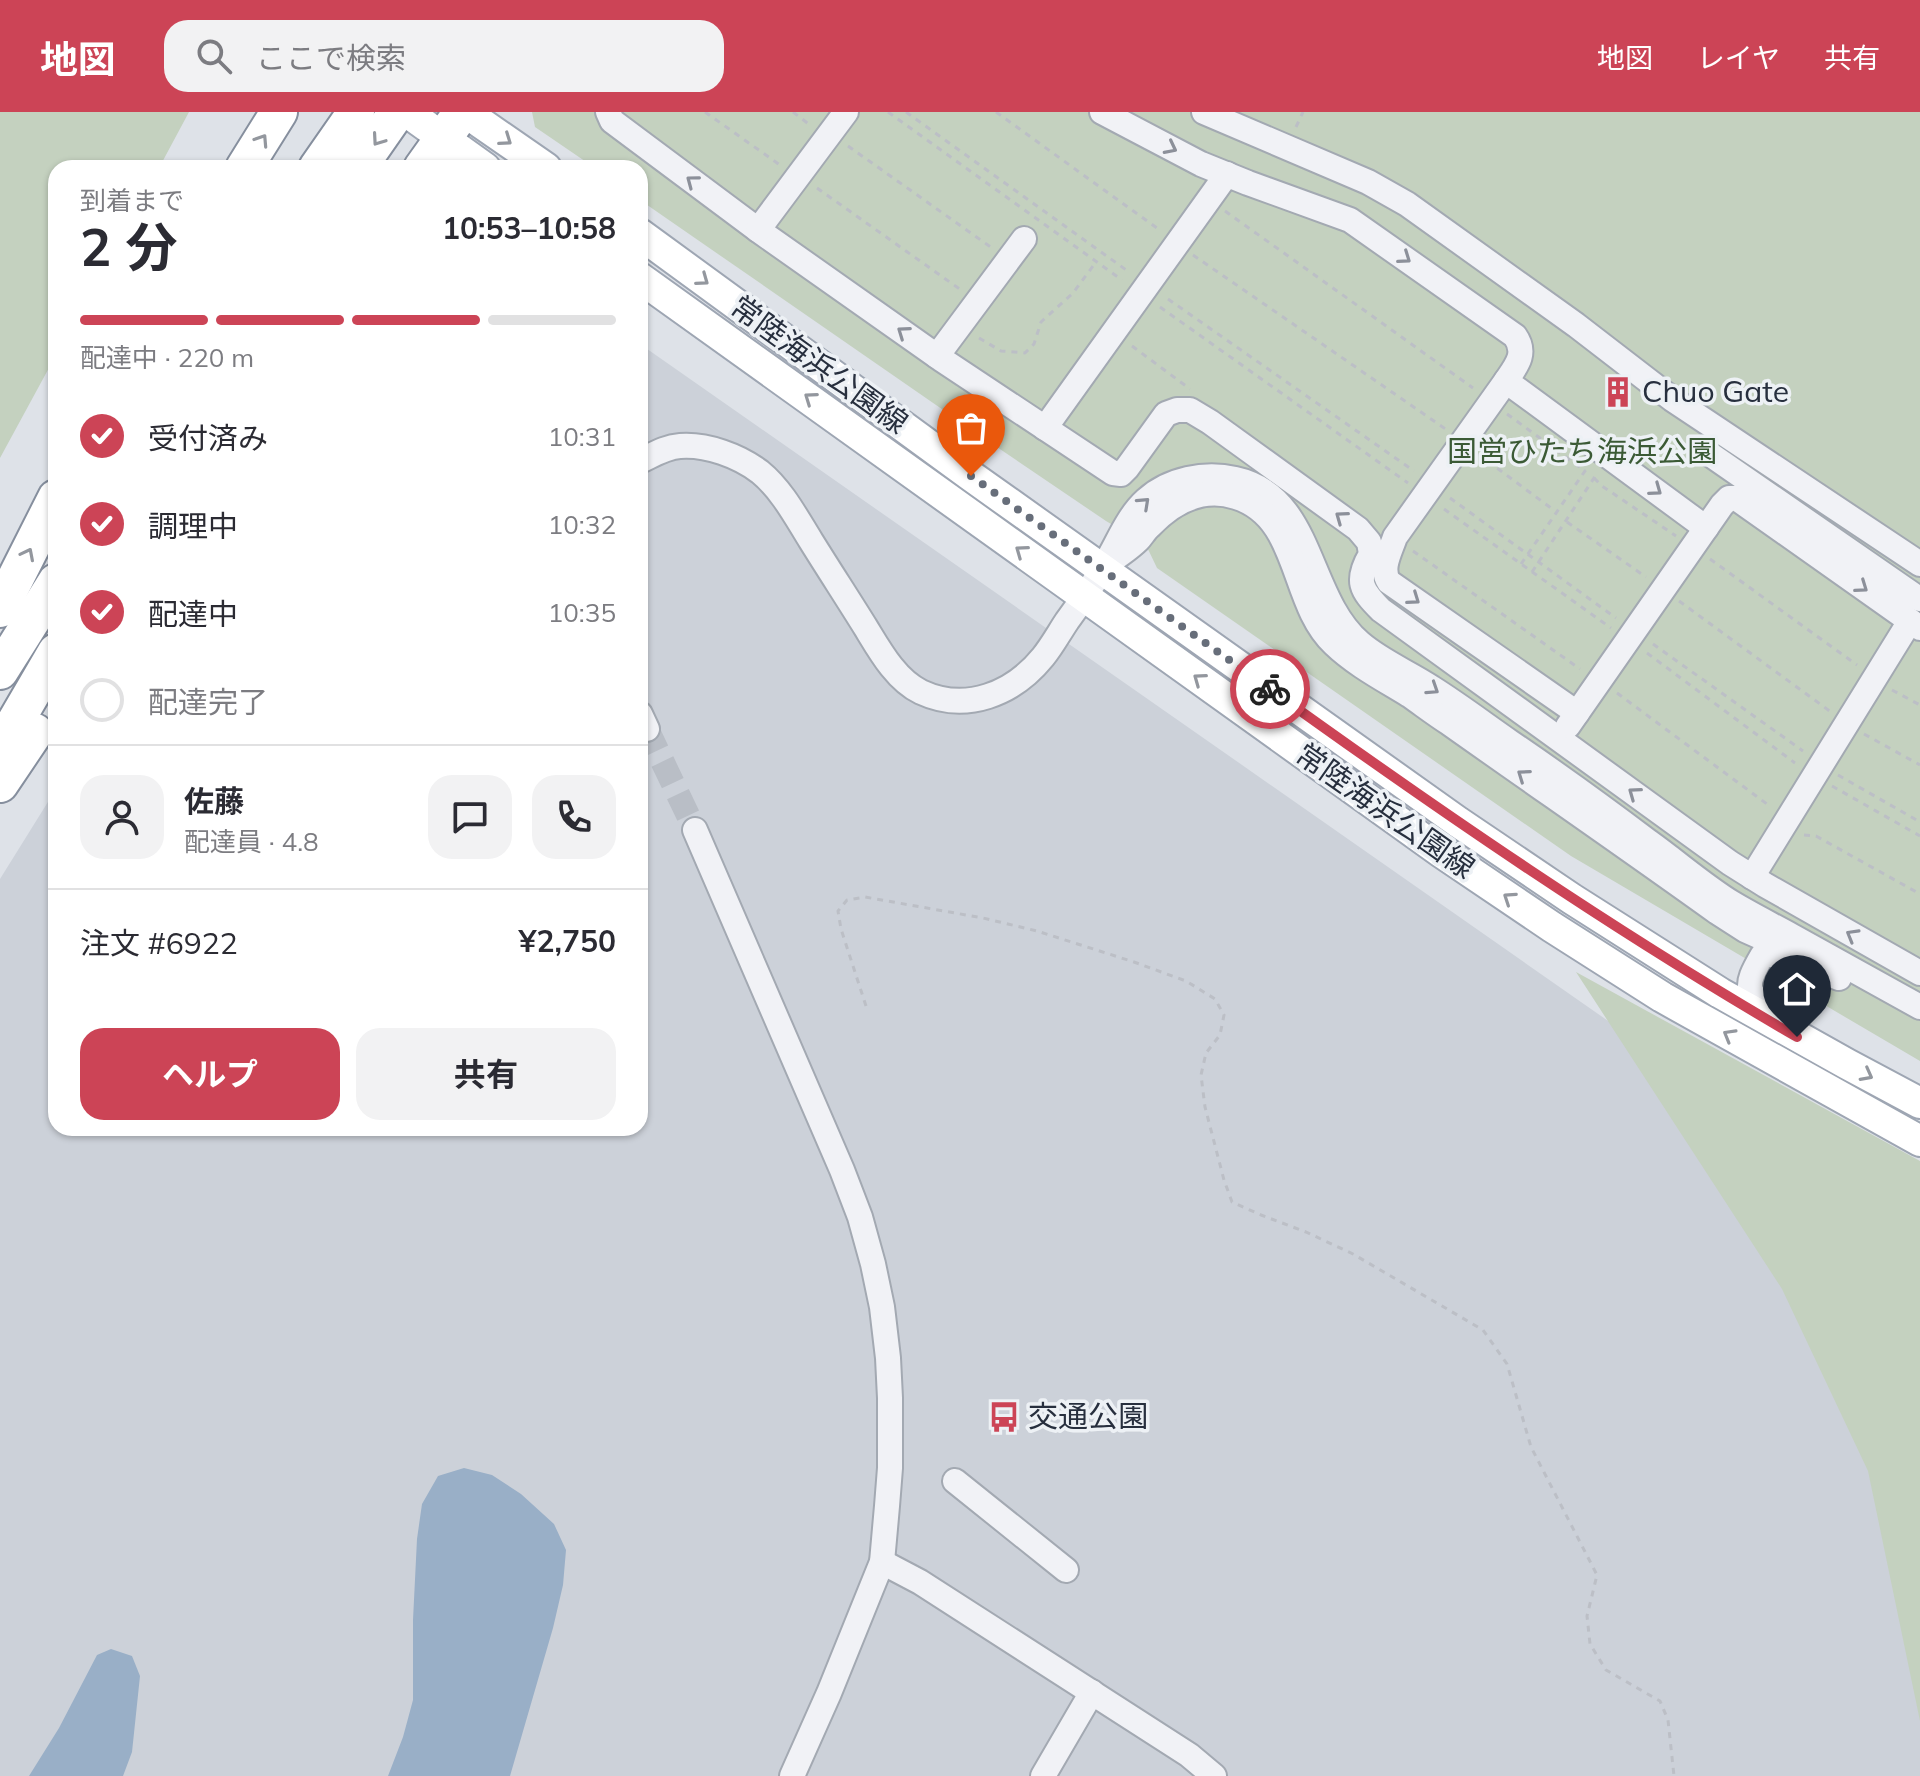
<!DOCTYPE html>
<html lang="ja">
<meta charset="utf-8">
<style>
:root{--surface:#fff;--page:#f2f2f3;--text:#2b2b33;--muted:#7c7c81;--line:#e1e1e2;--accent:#cc4456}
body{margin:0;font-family:Mulish,"Noto Sans JP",sans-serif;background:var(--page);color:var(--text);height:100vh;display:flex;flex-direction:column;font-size:30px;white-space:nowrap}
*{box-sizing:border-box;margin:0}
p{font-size:26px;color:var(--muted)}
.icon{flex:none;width:44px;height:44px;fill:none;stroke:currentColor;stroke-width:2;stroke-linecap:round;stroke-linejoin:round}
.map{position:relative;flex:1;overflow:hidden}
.drawer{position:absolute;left:48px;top:48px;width:600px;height:976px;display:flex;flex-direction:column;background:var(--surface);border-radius:24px;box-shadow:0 2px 6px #0004}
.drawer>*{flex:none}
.pin{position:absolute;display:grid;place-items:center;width:68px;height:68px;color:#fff;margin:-82px -34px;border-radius:50% 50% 50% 0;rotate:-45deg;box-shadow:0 0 8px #0007}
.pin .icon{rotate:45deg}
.courier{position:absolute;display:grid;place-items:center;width:80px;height:80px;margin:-40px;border:6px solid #cc4456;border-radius:50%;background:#fff;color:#222;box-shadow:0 2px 10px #0007}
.summary em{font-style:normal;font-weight:700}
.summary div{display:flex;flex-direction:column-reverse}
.summary{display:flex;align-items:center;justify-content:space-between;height:136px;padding:0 32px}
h1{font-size:52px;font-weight:700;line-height:60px}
.bar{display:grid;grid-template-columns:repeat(4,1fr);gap:12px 8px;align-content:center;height:96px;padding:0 32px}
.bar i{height:10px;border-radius:6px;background:var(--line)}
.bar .current{background:var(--accent)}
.bar p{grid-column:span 4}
.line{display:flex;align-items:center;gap:20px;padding:0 32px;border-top:2px solid var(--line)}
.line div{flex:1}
.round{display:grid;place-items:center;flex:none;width:84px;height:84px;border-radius:24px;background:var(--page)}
ol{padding:0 32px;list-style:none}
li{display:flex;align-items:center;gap:24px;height:88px}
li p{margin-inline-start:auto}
li .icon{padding:8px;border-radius:50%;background:var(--accent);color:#fff;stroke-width:4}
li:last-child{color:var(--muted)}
li i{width:44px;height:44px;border:4px solid var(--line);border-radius:50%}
.action{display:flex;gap:16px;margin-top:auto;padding:16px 32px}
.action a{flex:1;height:92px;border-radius:24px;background:var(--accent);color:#fff;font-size:32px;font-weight:700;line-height:92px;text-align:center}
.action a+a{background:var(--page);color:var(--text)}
header{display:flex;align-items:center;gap:48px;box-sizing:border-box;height:112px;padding:0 40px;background:var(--accent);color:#fff}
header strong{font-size:38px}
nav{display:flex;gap:44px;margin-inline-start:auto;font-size:28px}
.search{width:560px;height:72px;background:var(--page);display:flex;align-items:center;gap:20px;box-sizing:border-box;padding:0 28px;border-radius:24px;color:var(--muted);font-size:30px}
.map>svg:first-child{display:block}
.built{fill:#ccd1d9}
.green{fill:#c4d1bf}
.water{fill:#99afc7}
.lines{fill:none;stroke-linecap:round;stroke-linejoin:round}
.minor-tunnel{stroke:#b9bec6;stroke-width:24;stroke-dasharray:24 12;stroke-linecap:butt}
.minor-casing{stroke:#a3a9b2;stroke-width:28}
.major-casing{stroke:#9ea6b3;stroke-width:34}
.highway-casing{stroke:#868f9e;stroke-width:40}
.path{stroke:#bcbfc6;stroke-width:3;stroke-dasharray:6 6;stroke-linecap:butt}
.minor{stroke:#f1f2f6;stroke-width:24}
.major{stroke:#fff;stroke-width:30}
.highway{stroke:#fff;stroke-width:36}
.oneway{stroke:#93979e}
.oneway2{stroke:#8c909a}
.done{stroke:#676e7a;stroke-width:8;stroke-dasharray:0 14.4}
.route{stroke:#cc4456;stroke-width:10}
.labels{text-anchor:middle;stroke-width:7;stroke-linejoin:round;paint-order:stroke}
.street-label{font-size:30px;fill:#272f3e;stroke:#edf1f5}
.poi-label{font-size:30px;fill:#272f3e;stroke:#edf1f5;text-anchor:start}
.park-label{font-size:30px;fill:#3b5a35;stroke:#edf1f5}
</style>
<header>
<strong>地図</strong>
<div class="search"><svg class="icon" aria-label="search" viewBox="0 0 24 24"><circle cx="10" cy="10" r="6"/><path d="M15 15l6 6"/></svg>ここで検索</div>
<nav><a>地図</a><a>レイヤ</a><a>共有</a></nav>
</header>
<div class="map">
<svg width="1920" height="1664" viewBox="0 0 1920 1664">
<rect width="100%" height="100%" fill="#dee2e8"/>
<!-- built -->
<path class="built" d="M640,232L1837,1069L1920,1104V1664H0V767L56,677V1016H640Z"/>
<!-- green -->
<g class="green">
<path d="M0,0H189L159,56H56V243L0,346Z"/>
<path d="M532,0H1920V949L1571,744L1157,456L1146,433L1106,409L988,329L640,88V56H595L535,15Z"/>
<path d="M1576,860L1920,1049V1609L1868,1359L1782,1177Z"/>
</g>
<!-- water -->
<g class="water">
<path d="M464,1356L492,1363L521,1382L554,1412L566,1438L563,1473L553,1516L510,1664H388L403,1625L413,1588V1508L417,1427L422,1392L438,1364Z"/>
<path d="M111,1537L132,1544L140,1564L132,1640L123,1664H29L59,1616L97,1543Z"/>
</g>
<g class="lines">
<!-- minor-tunnel -->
<g class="minor-tunnel">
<path d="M1616,284L1621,276"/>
<path d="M647,617L695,718"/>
</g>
<defs>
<g id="minor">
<path d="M608,0L612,9L758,118L941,247L1113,361L1121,362L1127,356L1166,302L1177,298H1190L1210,310L1358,417L1369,430L1371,442C1355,469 1361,478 1381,498L1730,751L1765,773L1920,861"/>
<path d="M1102,0L1201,52L1248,71L1350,108L1515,224C1527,241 1517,253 1506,269L1706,416L1722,393L1729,386H1736L1920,516"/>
<path d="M1204,0L1368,70L1407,92L1576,213L1672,287L1920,452"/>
<path d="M758,118L846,0"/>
<path d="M937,244L1024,127"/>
<path d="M1506,269L1395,425C1390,440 1380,457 1389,470L1577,601"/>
<path d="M1045,316L1227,62"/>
<path d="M1711,343L1919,487"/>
<path d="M640,349C653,343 665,335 680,334C707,332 739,344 760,360C782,378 796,405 811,429C829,458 848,487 866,516C880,539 896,568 921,580C966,601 1013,582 1043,545C1052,534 1059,521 1067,509C1080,491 1094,472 1105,452C1118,431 1127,405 1146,388C1169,367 1205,360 1235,367C1314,384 1306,485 1360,531C1382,550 1408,560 1432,576C1459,593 1484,612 1510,630C1557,662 1604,696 1649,730C1677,750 1703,773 1732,791C1752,803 1772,813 1792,824C1835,848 1877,871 1920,895"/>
<path d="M1114,447C1122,441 1131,435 1138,428C1142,424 1145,418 1150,414C1173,390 1202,374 1236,385C1301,405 1290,491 1334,532C1356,553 1383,567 1409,583C1422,592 1435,602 1449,611C1538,674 1628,736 1717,800L1745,818L1783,835"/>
<path d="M640,602L647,617"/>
<path d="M1568,614L1706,416"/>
<path d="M695,718L842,1058L860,1105L873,1152L882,1195L888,1246L890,1286V1356L887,1394L882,1450L829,1581L792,1664"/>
<path d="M1752,765L1910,509"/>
<path d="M1777,899C1744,882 1744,875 1762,844L1779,842L1839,866"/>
<path d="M955,1369L1066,1458"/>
<path d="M882,1450L920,1470L1189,1643L1214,1664"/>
<path d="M1043,1664L1092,1580"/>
</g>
<g id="major">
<path d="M407,0L485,56"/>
<path d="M465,0L546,56"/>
<path d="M640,122L971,364L1458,710L1572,787L1720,881L1847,952L1920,991"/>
<path d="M640,166L1441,740L1552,815L1662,885L1920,1029"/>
</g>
<g id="highway">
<path d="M244,56L279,0"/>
<path d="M317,56L356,0"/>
<path d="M358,56L397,0"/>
<path d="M422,56L462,0"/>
<path d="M0,497L56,386"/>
<path d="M0,559L56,470"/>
<path d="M0,636L56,540"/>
<path d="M0,672L35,620"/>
</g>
</defs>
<!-- minor casing -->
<use href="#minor" class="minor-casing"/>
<!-- major casing -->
<use href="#major" class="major-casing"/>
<!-- highway casing -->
<use href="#highway" class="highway-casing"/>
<!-- path -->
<g class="path">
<path d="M705,0L780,53"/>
<path d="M793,0L810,13"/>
<path d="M888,0L1122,168"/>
<path d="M906,0L1129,160"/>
<path d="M996,0L1161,119"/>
<path d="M1296,15L1303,0"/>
<path d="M848,34L992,136"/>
<path d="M817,76L961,178"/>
<path d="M1225,99L1473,276"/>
<path d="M1193,143L1447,318"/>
<path d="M1168,187L1414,359"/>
<path d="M1160,195L1408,371"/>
<path d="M979,226L1001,239L1025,241L1034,232L1041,210L1073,181L1096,150"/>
<path d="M1132,234L1190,277"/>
<path d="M1507,302L1585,359"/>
<path d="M1478,342L1555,399"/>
<path d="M1594,366L1602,374L1676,424"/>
<path d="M1450,386L1616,506"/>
<path d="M1444,397L1611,516"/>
<path d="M1567,410L1646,465"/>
<path d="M1413,439L1580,557"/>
<path d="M1710,447L1857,553"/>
<path d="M1521,452L1587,356"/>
<path d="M1532,460L1596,363"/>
<path d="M1679,489L1831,600"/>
<path d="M1653,532L1803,639"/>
<path d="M1647,541L1795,651"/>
<path d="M1892,578L1920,593"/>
<path d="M1617,581L1771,695"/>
<path d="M1864,622L1920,653"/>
<path d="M1838,663L1920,710"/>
<path d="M1832,674L1920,724"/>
<path d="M1804,723L1816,724L1920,782"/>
<path d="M866,894L841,817L838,799L847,788L865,785L983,806L1037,819L1134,850L1186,869L1215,887L1224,903L1220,923L1206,941L1201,963L1205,995L1224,1068L1232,1090L1261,1103L1306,1120L1353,1142L1483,1218L1507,1252L1531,1335L1597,1463L1587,1504L1590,1532L1606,1558L1660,1589L1668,1608L1674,1664"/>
</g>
<!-- minor -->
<use href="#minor" class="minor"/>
<!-- major -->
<use href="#major" class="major"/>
<!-- highway -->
<use href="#highway" class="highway"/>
</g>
<!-- one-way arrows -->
<defs><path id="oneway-chevron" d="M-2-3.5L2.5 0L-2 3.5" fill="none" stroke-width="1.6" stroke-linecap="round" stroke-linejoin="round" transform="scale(2)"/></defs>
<g class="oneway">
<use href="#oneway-chevron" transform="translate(262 28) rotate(-57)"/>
<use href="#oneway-chevron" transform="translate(378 28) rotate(125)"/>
<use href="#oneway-chevron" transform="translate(506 28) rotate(35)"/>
<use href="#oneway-chevron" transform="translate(703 168) rotate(36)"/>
<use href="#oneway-chevron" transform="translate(810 286) rotate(-145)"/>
<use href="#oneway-chevron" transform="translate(1021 439) rotate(-144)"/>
<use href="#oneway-chevron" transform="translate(28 442) rotate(-63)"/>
<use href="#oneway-chevron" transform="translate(1199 567) rotate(-144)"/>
<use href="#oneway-chevron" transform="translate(1509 786) rotate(-146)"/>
<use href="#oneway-chevron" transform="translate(1729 923) rotate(-150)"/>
<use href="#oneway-chevron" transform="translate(1867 963) rotate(28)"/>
</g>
<g class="oneway2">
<use href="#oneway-chevron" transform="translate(1171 36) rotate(27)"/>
<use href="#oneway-chevron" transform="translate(692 69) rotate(-143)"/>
<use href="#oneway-chevron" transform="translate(1405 146) rotate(35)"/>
<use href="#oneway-chevron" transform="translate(903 220) rotate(-145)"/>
<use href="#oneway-chevron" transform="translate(1656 378) rotate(36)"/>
<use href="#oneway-chevron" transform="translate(1144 391) rotate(-43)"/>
<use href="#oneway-chevron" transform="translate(1341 405) rotate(-144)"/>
<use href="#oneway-chevron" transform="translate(1862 475) rotate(35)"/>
<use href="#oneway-chevron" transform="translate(1414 487) rotate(35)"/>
<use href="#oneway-chevron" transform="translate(1433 577) rotate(33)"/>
<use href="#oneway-chevron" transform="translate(1523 663) rotate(-145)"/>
<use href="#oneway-chevron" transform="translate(1634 681) rotate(-144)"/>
<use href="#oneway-chevron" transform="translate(1852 823) rotate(-150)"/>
</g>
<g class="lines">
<!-- done -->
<path class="done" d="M971,364L1270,577"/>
<!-- route -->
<path class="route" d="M1270,577C1441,700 1614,819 1797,925"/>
</g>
<!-- icons -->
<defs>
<symbol id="building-bare" viewBox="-9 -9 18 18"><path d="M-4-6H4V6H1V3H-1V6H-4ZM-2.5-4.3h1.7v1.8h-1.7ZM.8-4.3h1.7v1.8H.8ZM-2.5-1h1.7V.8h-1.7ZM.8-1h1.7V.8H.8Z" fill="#cc4456" stroke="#edf1f5" stroke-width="2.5" paint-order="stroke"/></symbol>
<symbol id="bus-bare" viewBox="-9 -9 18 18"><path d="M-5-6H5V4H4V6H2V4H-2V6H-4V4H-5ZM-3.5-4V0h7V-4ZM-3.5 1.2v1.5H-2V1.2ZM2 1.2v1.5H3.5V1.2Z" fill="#cc4456" stroke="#edf1f5" stroke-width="2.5" paint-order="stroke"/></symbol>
</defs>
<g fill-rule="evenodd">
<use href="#building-bare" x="1596" y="258" width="44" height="44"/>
<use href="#bus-bare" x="982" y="1283" width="44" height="44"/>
</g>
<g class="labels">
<!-- street labels -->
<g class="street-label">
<text transform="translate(819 253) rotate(36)" y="10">常陸海浜公園線</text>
<text transform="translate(1385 699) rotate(35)" y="10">常陸海浜公園線</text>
</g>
<!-- poi labels -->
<g class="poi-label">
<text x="1642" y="290">Chuo Gate</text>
<text x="1028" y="1315">交通公園</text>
</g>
<!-- park labels -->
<g class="park-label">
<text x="1582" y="350">国営ひたち海浜公園</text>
</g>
</g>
</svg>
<div class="pin" style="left:971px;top:364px;background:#ea580c"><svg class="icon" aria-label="bag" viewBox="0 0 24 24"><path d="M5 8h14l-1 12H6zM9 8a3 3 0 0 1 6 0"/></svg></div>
<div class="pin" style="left:1797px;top:925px;background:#1f2937"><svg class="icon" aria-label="home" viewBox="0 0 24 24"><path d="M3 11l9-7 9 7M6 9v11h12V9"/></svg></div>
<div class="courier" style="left:1270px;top:577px"><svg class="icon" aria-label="bike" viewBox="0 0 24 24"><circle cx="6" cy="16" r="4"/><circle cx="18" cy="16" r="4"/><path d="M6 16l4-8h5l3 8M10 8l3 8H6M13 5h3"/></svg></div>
<section class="drawer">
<div class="summary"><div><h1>2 分</h1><p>到着まで</p></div><em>10:53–10:58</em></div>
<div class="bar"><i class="current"></i><i class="current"></i><i class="current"></i><i></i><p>配達中 · 220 m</p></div>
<ol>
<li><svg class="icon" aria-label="check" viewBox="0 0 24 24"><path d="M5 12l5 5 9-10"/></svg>受付済み<p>10:31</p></li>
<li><svg class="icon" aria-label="check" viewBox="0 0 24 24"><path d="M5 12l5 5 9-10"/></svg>調理中<p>10:32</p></li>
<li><svg class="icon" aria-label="check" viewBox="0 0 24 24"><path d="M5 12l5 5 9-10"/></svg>配達中<p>10:35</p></li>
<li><i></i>配達完了</li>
</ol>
<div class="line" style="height:144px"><a class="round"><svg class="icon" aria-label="person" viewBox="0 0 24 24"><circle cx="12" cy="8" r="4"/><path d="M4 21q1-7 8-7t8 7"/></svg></a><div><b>佐藤</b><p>配達員 · 4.8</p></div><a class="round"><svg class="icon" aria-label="chat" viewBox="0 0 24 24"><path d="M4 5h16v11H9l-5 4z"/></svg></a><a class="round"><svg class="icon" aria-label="phone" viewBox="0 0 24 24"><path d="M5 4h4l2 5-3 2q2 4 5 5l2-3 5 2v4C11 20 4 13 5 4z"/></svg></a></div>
<div class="line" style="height:104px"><div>注文 #6922</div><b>¥2,750</b></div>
<div class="action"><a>ヘルプ</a><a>共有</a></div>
</section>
</div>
